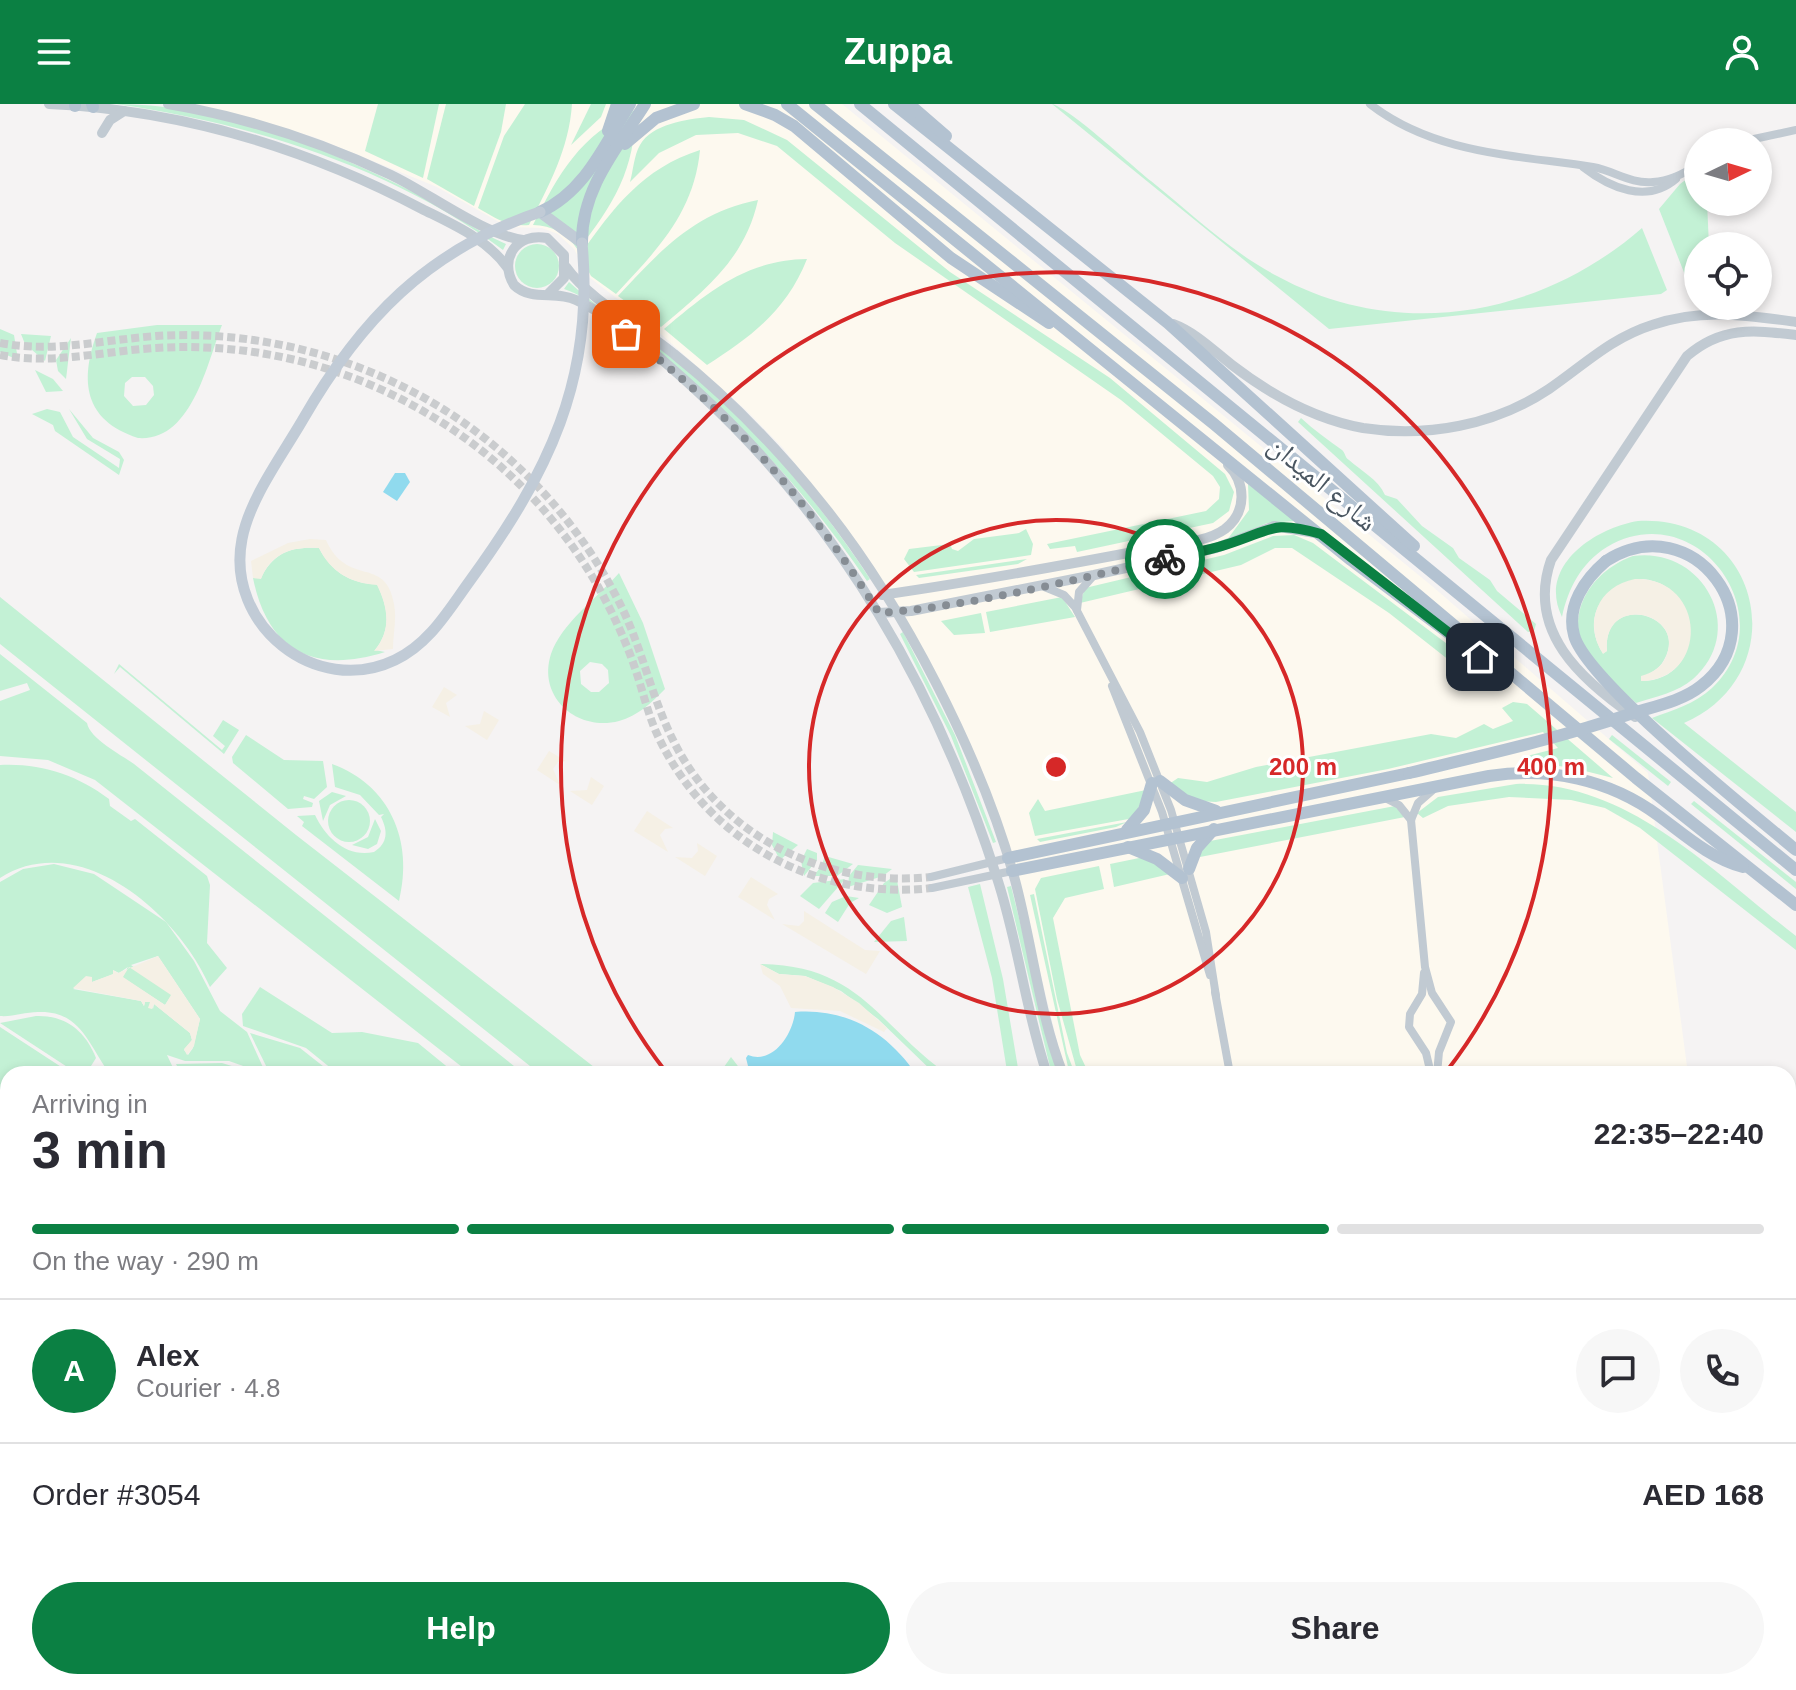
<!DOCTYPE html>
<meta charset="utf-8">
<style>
:root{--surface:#fff;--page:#f7f7f7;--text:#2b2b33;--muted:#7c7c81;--line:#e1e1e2;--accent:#0b8043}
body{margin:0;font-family:Helvetica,"Noto Naskh Arabic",sans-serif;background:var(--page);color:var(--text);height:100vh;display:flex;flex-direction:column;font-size:30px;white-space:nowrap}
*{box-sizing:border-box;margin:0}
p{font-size:26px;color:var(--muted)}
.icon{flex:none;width:44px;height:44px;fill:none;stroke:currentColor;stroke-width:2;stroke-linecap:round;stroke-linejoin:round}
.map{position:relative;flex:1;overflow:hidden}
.panel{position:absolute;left:0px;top:962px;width:1796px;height:624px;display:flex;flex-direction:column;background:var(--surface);border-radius:24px 24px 0 0;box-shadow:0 4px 12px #0003}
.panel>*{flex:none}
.needle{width:52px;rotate:85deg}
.tools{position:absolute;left:1684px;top:24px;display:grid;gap:16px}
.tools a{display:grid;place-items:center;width:88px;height:88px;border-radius:50%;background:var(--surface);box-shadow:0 4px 12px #0003;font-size:40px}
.pin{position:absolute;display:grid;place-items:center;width:68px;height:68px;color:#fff;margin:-34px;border-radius:16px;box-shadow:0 4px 12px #0006}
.courier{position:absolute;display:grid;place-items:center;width:80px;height:80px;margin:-40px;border:6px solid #0b8043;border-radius:50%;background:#fff;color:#222;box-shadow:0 2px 10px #0007}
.headline em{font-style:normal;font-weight:700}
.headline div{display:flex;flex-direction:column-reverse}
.headline{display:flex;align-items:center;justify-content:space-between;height:136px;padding:0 32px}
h1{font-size:52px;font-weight:700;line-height:60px}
.bar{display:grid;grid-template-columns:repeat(4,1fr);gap:12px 8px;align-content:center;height:96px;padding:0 32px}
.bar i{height:10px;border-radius:6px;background:var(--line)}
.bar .active{background:var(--accent)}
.bar p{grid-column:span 4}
.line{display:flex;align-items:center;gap:20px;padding:0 32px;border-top:2px solid var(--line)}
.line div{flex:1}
.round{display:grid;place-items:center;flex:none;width:84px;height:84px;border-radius:42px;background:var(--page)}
.cta{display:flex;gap:16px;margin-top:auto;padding:16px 32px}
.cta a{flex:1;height:92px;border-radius:48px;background:var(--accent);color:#fff;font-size:32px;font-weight:700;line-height:92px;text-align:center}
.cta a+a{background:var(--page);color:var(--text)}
header{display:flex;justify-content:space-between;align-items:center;height:104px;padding:0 32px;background:var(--accent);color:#fff;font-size:36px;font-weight:700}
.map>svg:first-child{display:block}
.commercial{fill:#fdf9ef}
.green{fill:#c3f1d5;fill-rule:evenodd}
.sand{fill:#f5f0e5;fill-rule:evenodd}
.water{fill:#90daee}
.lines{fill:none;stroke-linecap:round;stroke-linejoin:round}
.minor-tunnel{stroke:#caccce;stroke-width:8;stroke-dasharray:8 4;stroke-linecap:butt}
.minor{stroke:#c1cad2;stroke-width:8}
.tertiary{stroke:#c1cad2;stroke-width:10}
.secondary{stroke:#c1cbd6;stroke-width:11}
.primary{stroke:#b3c2d1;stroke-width:12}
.secondary-bridge{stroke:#c1cbd6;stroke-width:11}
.primary-bridge{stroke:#b3c2d1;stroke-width:12}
.done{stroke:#868d94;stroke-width:8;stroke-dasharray:0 14.4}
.route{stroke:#0b8043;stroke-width:10}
.ring{fill:none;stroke:#d62828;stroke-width:4}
.labels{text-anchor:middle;stroke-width:6;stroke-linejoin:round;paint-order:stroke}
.street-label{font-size:28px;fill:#4a5661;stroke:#fff}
.centre{fill:#d62828;stroke:#fff;stroke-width:4}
.ring-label{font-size:24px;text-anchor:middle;font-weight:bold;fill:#d62828;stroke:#fff;stroke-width:6;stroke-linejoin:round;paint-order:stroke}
</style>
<header><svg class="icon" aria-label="menu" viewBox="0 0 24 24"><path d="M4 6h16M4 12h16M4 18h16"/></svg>Zuppa<svg class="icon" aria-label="person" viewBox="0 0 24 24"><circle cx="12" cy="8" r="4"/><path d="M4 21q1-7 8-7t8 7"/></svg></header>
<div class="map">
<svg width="1796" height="1586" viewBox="0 0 1796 1586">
<rect width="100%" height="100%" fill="#f5f3f3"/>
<!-- commercial -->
<g class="commercial">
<path d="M192,0H842L1432,482L1648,669L1688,970H1065L1024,802L968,644L845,423L783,344L747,307L644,215L589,173L574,145L558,130L542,124L508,123L437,83L314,33Z"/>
<path d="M1693,1578H1742V1586H1701Z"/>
</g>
<!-- green -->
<g class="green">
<path d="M116,0C218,0 325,43 415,89C446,105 474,126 506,140L503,146C394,64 250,19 116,0Z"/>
<path d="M378,0H439L423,74L365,47Z"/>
<path d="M446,0H506L501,28L474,102L427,75Z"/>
<path d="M525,0H572C569,45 549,81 529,121C508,123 495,114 478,104L504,32Z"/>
<path d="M591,0H606L601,13L571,41Z"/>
<path d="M1052,0C1071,5 1132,62 1151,77C1192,110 1231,148 1277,172C1398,238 1540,213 1642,124L1667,186L1661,190L1329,225Z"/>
<path d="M635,6C636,65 613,101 578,146C567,130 552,121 533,121C559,69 580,31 635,6Z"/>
<path d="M709,13L744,16L787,36L950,168L1110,274L1225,370L1234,388L1229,407L1213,419L1077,448L1075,442L1050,445L1047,440L1206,407L1219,395L1220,383L1213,372L1121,296L895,139L777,42L738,29L696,31L659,49L630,78C633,68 634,51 640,41C652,20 687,15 709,13Z"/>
<path d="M700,46C694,109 657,146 616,190L591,172L580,151C613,104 643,64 700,46Z"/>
<path d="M1698,67V98H1707L1709,142H1698L1695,183L1687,176L1659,105L1680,80Z"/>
<path d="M758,96C745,155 705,186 661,223L618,192C660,147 695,108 758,96Z"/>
<circle cx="537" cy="162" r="22"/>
<path d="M807,155C787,206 751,233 707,261L664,225C708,188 746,156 807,155Z"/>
<path d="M569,178C602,209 643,230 678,258C753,320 817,394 870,475L867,477C804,384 730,305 640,236C616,217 593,195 564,185Z"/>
<path d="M157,221H222C207,259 192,338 138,334C83,316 80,276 97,229ZM132,273H145L153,282L154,291L146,301L133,302L124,292L125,279Z"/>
<path d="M0,225L14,231L18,256L0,248Z"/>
<path d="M21,230L51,232L45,257L25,240Z"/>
<path d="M71,234L66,275L58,267L56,256Z"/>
<path d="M35,266L53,275L63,287L46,288Z"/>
<path d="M47,305L60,308L73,333L119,364L120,355L87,335L69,305L93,334L119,348L124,356L119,371L55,327L53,321L32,310Z"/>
<path d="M1301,314C1314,326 1328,336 1342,346C1345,348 1345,354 1349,356C1361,367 1378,375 1385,391L1397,395L1422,422L1453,444L1459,454L1490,476L1497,487L1536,520L1534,527L1528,528L1298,318Z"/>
<path d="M1248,380L1296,417L1267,419L1227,436L1249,406Z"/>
<path d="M1638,417C1763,410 1796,570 1684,619L1796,708V728L1652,614C1673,606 1695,600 1712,584C1787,513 1697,390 1607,443C1581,459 1568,485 1562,513C1537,462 1595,424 1638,417Z"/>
<path d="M1026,425L1033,440L1031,451L914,468L904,455L909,445L950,440L952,445L958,447L974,435L1019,429Z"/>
<path d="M1294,431L1313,439L1495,576V585L1487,586L1389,509L1292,444H1275L1241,461L1080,499L1085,484L1224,451L1273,432Z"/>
<path d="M319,444C331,467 350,480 377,480C388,503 392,525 375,546L385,548C315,570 268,548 253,474H261C273,449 291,442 319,444Z"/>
<path d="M1633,452C1703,442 1749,526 1693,575C1678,588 1655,593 1636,599C1621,584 1592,565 1584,545C1565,504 1596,465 1633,452ZM1643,475C1705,481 1706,578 1641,577C1648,569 1659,566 1664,556C1691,510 1602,486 1607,547L1603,549C1580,513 1604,479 1643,475Z"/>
<path d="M1027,455L1018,460L919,474L916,471Z"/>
<path d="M619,469L643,519L665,585C651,599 638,612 619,617C577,628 537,593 551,550C561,520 598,493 619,469ZM590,558L602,560L608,566L609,579L599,588H591L581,580L580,567Z"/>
<path d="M0,493L296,731L603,970H540L0,540Z"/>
<path d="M1062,493L1075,513L990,528L986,508Z"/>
<path d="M981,509L985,529L954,531L941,517Z"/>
<path d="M903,528L955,631L996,738L993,739L951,632L900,530Z"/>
<path d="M0,550L87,619C90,635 120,650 134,660L524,970H471L95,676L48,656L0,652V597L30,586L27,579L0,587Z"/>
<path d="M119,560L222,646L225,642L213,632L223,616L239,626L224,650L120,563L114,570Z"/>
<path d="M1513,598L1527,600L1613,674L1573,664L1530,658L1527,652L1558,644L1543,628L1388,665L1216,698L1197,697L1169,680L1178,674L1207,678L1256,663L1431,630L1456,634L1484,620L1493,625L1513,617L1502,604Z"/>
<path d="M246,631L284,656L323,657L327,683L314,695L304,692L303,695L313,699L312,703L288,705L233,659L232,653Z"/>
<path d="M1612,631L1671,678L1668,682L1609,635Z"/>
<path d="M332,660C390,681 414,737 399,797L302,722L304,718L297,712L315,711C326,734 347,754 374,748C388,739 388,727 381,713L384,710L379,711L360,691L335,683Z"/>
<path d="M0,661C41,659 77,671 109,695L110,702L131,717L135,715L207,772L210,781L207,839L227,864L210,883C179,811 80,723 0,774Z"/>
<path d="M1516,680C1628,676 1713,768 1796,832V846L1640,724L1605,704L1571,696L1509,693L1448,702L1423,714L1417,709L1438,693Z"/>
<path d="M1146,686L1134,714L1035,732L1029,709L1038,695L1045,707Z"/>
<path d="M332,688L346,692L330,701L323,717L319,697Z"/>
<circle cx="349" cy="717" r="21"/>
<path d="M1694,697L1796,778V785L1691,700Z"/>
<path d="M1395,702L1405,713L1200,753L1198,749L1210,737Z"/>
<path d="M375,715L381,727L377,740L368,745L352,741L368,733Z"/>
<path d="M1127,718L1116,723L1040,738L1037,735Z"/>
<path d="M773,728L798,741L780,756L772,741Z"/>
<path d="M807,745L817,749V756L804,772L801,757Z"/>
<path d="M825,752L853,760L837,772H813L821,763Z"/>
<path d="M1144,753L1170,770L1114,783L1110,760Z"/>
<path d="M54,760L94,770L166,818L194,857L220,907L247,928L266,970L229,957H185L167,951L176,970H110C89,942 81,906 38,908C25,908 13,913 0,912V778L23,765ZM158,852L200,915L193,944L188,951L184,946L192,936L190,929L154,900L153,905L150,898H145L144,902L141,897L73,885L92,874V878L114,870L113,866L119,869L128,863L122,873L165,901L172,891L131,861Z"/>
<path d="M858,761L892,765L883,772L848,783L849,772Z"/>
<path d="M1099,762L1104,785L1065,794L1053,814L1080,951L1089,970H1078L1057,895L1035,785L1041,774Z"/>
<path d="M896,771L902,803L887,809L869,801L884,779Z"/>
<path d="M845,775L819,805L800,792L813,779Z"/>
<path d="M980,780L1003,875L1019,970L1007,967L992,874L968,783Z"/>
<path d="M1011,782L1058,970H1053L1049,959L1007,783Z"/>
<path d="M1034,790L1067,949L1075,970H1071L1068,963L1030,791Z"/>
<path d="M846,792L859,794L850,799L838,818L825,809L832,798Z"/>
<path d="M904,813L907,837L874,838L891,817Z"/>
<path d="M760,860C860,861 878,921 947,970H935L878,915L841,887L805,872L779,870Z"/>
<path d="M260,883L332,929L362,928L418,939L456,970H338L306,944L243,922L242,910Z"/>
<path d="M36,912C66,911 85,927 96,954L86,970H78L0,919Z"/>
<path d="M0,923L72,970H8V1019L0,1013Z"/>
<path d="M250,929L300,944L333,970H270Z"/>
<path d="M731,953L744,970H719Z"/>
<path d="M222,959L258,970H181L176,960Z"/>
<path d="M0,1024L8,1030V1066L0,1059Z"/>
<path d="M0,1074L8,1080V1127L0,1120Z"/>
<path d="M0,1165L8,1172V1227L0,1221Z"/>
<path d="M320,1578H1282L1292,1586H320Z"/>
<path d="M1296,1578H1367L1377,1586H1306Z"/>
<path d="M1437,1578H1470L1475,1586H1437L1440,1582Z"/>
</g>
<!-- sand -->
<g class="sand">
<path d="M310,435L326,436C347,484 386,451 394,500C397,515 393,530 393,545L374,547C392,527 388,503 377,481C350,479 331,468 319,444C292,442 271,449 261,475L253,474L251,457L288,439Z"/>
<path d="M1635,475C1707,473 1710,576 1641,577V572C1652,569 1661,564 1666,553C1686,507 1602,489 1607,547L1603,550C1583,518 1598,482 1635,475Z"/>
<path d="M444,583L457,591L446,599L450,613L432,603Z"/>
<path d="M484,607L499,616L487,636L465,622L480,620Z"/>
<path d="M549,647L566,657L558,658L553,665L560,681L537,666Z"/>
<path d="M591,673L604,682L592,701L570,687L587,686Z"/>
<path d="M647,707L673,724L665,725L660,731L668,748L634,727Z"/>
<path d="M697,739L717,752L705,772L675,753L692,754L698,747Z"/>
<path d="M751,773L778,790L769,795L767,801L775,816L738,793Z"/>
<path d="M804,807L865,846L880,847L866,870L782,820L799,822L804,817Z"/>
<path d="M158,852L200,915L194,942L187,951L184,945L192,936L190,929L154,900L152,905L148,904L150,898H145L144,902L141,897L73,884L86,872L92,873V878L113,870V866L118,869ZM129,863L171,891L165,901L123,873Z"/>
<path d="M760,860L779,870L805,872L833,883L859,899L887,924L884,928L840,907L791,904L780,882L763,870Z"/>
</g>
<!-- water -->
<g class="water">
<path d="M395,369H405L410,378L397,397L383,388Z"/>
<path d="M795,908C847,904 887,928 916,970H750L746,954L748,951C773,961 793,930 795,908Z"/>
</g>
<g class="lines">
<!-- minor-tunnel -->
<g class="minor-tunnel">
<path d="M0,239C54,249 102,236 156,232C252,226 350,250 433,299C511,345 576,414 617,494C641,539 650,589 672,634C719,732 825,784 931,773"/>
<path d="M0,251C54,261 103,247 156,244C251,238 346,261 428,310C497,350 556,410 596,479C612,507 626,537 636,567C643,588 648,610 657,630C706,737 816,797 932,784"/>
</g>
<!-- minor -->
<g class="minor">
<path d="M1370,0C1434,50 1516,51 1593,63C1615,67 1630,80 1653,78C1670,77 1684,70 1698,60"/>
<path d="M1740,38L1796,26"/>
<path d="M1583,63C1610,84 1647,100 1676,75"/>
<path d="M1042,482L1064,491L1075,503L1140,628L1171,706L1206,828L1216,892"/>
<path d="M1077,506L1079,488L1094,471"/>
<path d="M1112,582L1162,708L1210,871"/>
<path d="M1434,685L1418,699L1411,716L1425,863L1432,889L1451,918L1439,948L1437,970"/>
<path d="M1385,694L1399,701L1411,716"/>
<path d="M931,773L1008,754"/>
<path d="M932,784L1012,767"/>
<path d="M1424,869L1422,890L1410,910L1409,923L1426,949L1431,970"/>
<path d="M1215,888L1230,970"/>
</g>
<!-- tertiary -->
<g class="tertiary">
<path d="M49,0C181,6 306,44 422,105C452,120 487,135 507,163"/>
<path d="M168,0C245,13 321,38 391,71C429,89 484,131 523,136"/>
<path d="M102,29L110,16L124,7"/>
<path d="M566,163C590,197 642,223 674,250C729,294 779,346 823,401C903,501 981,652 1015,776C1032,839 1039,909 1063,970"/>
<path d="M549,189L564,174V151L547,134C517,128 498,155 514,181C532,198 555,186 576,196C620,217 662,255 697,287C840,418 937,587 996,771C1018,836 1025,905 1047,970"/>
<path d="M1173,220C1195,228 1214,247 1232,261C1271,291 1314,315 1363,324C1427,334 1495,321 1549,285C1584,261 1611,234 1652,221C1701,204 1746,211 1796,218"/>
<path d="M882,491C972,478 1060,462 1149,445C1172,440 1206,439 1225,425C1247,408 1246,379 1228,361"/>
<path d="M879,509L911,507L1094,471L1216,444L1274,422L1315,429"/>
<path d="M1635,613C1581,576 1526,527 1551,456L1687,252C1722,222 1753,226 1796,231"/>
<path d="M1753,1578L1754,1586"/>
<path d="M1765,1578L1766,1586"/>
</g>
<!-- secondary -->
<path class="secondary" d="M540,108L582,139"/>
<!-- primary -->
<g class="primary">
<path d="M75,0V2"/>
<path d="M92,0L93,3"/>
<path d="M745,0L775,11L794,22L951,154L1049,219"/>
<path d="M787,0L1351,456L1491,561"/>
<path d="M815,0L1214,320L1636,674L1796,801"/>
<path d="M860,0L1796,766"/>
<path d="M894,0L1168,219L1414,442"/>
<path d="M909,0L946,32"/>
<path d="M608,27L617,0"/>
<path d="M625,40L656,14L694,0"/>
<path d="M540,108C585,88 605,40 630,0"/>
<path d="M582,139C581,85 618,43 645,0"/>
<path d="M1606,457C1585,475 1566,502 1574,531C1585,576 1753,710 1796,746"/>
<path d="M1160,677L1185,696L1216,707"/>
<path d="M1127,726L1144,706L1152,679"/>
<path d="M1128,743L1157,755L1182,774"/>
<path d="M1008,754L1409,669"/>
<path d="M1189,765L1197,744L1214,725"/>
<path d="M1012,767L1489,672C1549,663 1609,675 1659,712C1686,732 1710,754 1743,763"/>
</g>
<!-- secondary-bridge -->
<path class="secondary-bridge" d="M540,108C427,146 360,216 302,317C281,353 250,394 242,435C225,521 316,594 395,556C429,540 448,507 469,478C548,370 595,275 582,139"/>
<!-- primary-bridge -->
<path class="primary-bridge" d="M1409,669C1484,651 1560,634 1633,609C1656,602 1682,597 1701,582C1780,520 1694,401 1606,457"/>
</g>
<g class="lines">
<!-- done -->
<path class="done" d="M626,230C729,306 812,401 879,509C975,502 1071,476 1165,455"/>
<!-- route -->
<path class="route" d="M1165,455C1186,450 1208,447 1228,440C1272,426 1272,416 1321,430L1480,553"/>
</g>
<!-- distance rings -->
<g class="ring">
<circle cx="1056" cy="663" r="247"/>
<path d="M666 968A495 495 0 1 1 1446 968"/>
</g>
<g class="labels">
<!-- street labels -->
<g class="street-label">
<text transform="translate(1323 379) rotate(40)" y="10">شارع الميدان</text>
</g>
</g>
<circle cx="1056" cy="663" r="12" class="centre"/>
<g class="ring-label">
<text x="1303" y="671">200 m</text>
<text x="1551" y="671">400 m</text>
</g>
</svg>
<div class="tools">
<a><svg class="needle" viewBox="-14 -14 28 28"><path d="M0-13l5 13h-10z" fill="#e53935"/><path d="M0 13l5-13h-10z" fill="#7c7c81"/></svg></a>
<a><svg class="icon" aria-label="locate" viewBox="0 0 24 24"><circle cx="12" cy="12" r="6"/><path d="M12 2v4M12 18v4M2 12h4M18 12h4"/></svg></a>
</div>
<div class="pin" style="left:626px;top:230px;background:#ea580c"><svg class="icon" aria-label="bag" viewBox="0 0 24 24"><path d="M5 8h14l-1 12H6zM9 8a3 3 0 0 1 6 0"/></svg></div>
<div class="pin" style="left:1480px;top:553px;background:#1f2937"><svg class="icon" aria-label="home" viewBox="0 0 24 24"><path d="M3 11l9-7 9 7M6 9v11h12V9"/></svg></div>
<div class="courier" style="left:1165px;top:455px"><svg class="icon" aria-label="bike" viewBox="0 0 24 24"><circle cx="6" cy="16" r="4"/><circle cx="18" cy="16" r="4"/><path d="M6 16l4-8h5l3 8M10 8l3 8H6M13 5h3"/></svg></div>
<section class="panel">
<div class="headline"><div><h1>3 min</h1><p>Arriving in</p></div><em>22:35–22:40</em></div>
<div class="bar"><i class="active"></i><i class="active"></i><i class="active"></i><i></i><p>On the way · 290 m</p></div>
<div class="line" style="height:144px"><b class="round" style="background:var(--accent);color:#fff">A</b><div><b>Alex</b><p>Courier · 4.8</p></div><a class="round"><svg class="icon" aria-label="chat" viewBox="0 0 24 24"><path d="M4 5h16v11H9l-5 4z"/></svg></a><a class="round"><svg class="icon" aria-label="phone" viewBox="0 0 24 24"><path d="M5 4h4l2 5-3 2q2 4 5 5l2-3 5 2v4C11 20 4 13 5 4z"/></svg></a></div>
<div class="line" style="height:104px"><div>Order #3054</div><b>AED 168</b></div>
<div class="cta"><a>Help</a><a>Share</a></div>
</section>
</div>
